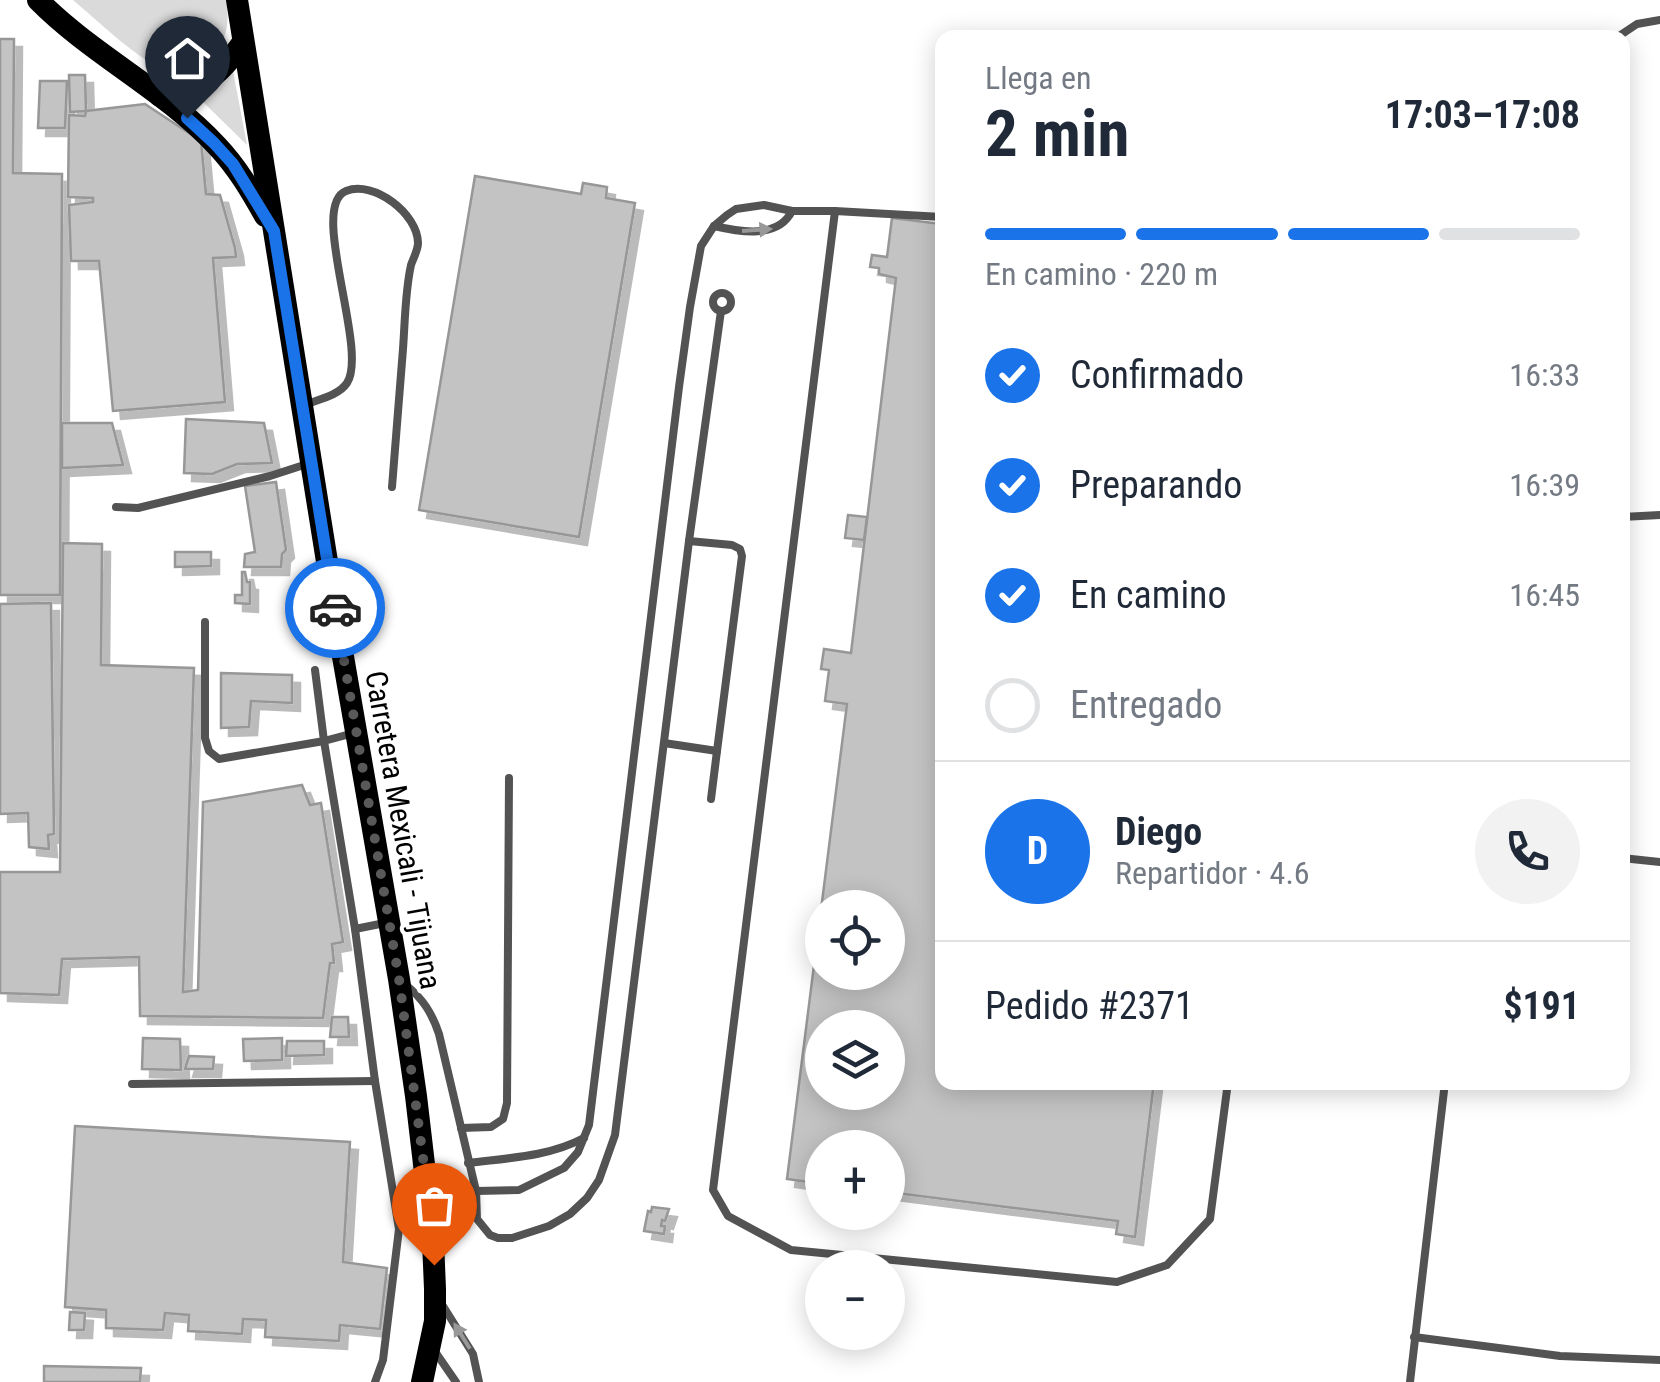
<!DOCTYPE html>
<html lang="es">
<meta charset="utf-8">
<style>
:root{--surface:#fff;--page:#f2f2f3;--text:#1f2937;--muted:#747a83;--line:#e0e1e3;--accent:#1a73e8}
body{margin:0;font-family:"Roboto Condensed",sans-serif;background:var(--page);color:var(--text);height:100vh;display:flex;flex-direction:column;font-size:38px;white-space:nowrap}
*{box-sizing:border-box;margin:0}
p{font-size:32px;color:var(--muted)}
.icon{flex:none;width:55px;height:55px;fill:none;stroke:currentColor;stroke-width:2;stroke-linecap:round;stroke-linejoin:round}
.map{position:relative;flex:1;overflow:hidden}
.drawer{position:absolute;left:935px;top:30px;width:695px;height:1060px;display:flex;flex-direction:column;background:var(--surface);border-radius:20px;box-shadow:0 5px 25px #0003}
.drawer>*{flex:none}
.tools{position:absolute;left:805px;top:890px;display:grid;gap:20px}
.tools a{display:grid;place-items:center;width:100px;height:100px;border-radius:50%;background:var(--surface);box-shadow:0 5px 25px #0003;font-size:50px}
.pin{position:absolute;display:grid;place-items:center;width:85px;height:85px;color:#fff;margin:-102px -42px;border-radius:50% 50% 50% 0;rotate:-45deg;box-shadow:0 0 10px #0007}
.pin .icon{rotate:45deg}
.courier{position:absolute;display:grid;place-items:center;width:100px;height:100px;margin:-50px;border:8px solid #1a73e8;border-radius:50%;background:#fff;color:#222;box-shadow:0 2px 12px #0007}
.headline em{font-style:normal;font-weight:700}
.headline div{display:flex;flex-direction:column-reverse}
.headline{display:flex;align-items:center;justify-content:space-between;height:170px;padding:0 50px}
h1{font-size:65px;font-weight:700;line-height:75px}
.bar{display:grid;grid-template-columns:repeat(4,1fr);gap:15px 10px;align-content:center;height:120px;padding:0 50px}
.bar i{height:12px;border-radius:8px;background:var(--line)}
.bar .active{background:var(--accent)}
.bar p{grid-column:span 4}
.line{display:flex;align-items:center;gap:25px;padding:0 50px;border-top:2px solid var(--line)}
.line div{flex:1}
.round{display:grid;place-items:center;flex:none;width:105px;height:105px;border-radius:52px;background:var(--page)}
ol{padding:0 50px;list-style:none}
li{display:flex;align-items:center;gap:30px;height:110px}
li p{margin-inline-start:auto}
li .icon{padding:10px;border-radius:50%;background:var(--accent);color:#fff;stroke-width:4}
li:last-child{color:var(--muted)}
li i{width:55px;height:55px;border:5px solid var(--line);border-radius:50%}
.map>svg:first-child{display:block}
.green{fill:#dadada}
.building{fill:#c3c3c3;stroke:#979797;stroke-width:2.5;fill-rule:evenodd;filter:url(#shadow)}
.lines{fill:none;stroke-linecap:round;stroke-linejoin:round}
.lane{stroke:#535353;stroke-width:8}
.primary{stroke:#000;stroke-width:22}
.oneway{fill:#989898}
.done{stroke:#595959;stroke-width:10;stroke-dasharray:0 18}
.route{stroke:#1a73e8;stroke-width:12}
.labels{text-anchor:middle;stroke-width:8;stroke-linejoin:round;paint-order:stroke}
.street-label{font-size:30px;fill:#000;stroke:#fff}
</style>
<div class="map">
<svg width="1660" height="1382" viewBox="0 0 1660 1382">
<defs>
<filter id="shadow"><feDropShadow dx="8" dy="8" stdDeviation="0" flood-color="#0004"/></filter>
</defs>
<rect width="100%" height="100%" fill="#fff"/>
<!-- green -->
<g class="green">
<path d="M73,0H226C230,21 227,42 211,58C199,69 175,75 160,68C133,55 97,20 73,0Z"/>
<path d="M233,71L247,145L198,97L210,91Z"/>
</g>
<!-- building -->
<g class="building">
<path d="M0,39H14L13,173L62,174L60,595H0Z"/>
<path d="M69,75H85L86,111L70,112Z"/>
<path d="M40,81H67L65,128H38Z"/>
<path d="M145,104L201,141L206,194L220,195L235,248L236,257L213,258L225,402L113,411L99,261H71L69,205L93,202V198L68,197L69,115L85,116L86,111Z"/>
<path d="M475,176L581,194L583,183L607,187L606,198L635,203L579,537L419,510Z"/>
<path d="M892,218L942,224V1082H1154L1135,1237L1116,1234L1118,1221L888,1192V1148H822V1184L787,1179L847,704L825,701L829,670L821,669L824,649L851,653L896,278L879,274V268L870,267L872,255L887,257ZM822,908H888V972H822ZM822,1028H888V1092H822Z"/>
<path d="M186,419L264,423L272,463L237,464L212,474L184,473Z"/>
<path d="M62,423H112L123,465L62,468Z"/>
<path d="M276,482L286,550L282,554L281,567H244L245,554L255,552L245,486Z"/>
<path d="M848,515L867,517L864,540L845,538Z"/>
<path d="M63,543L102,544L101,665L194,668L183,992L198,990L203,802L302,785L310,805L321,803L343,942L332,944L334,963H330L323,1018L140,1016L139,957L62,959L59,995L0,993V872H60Z"/>
<path d="M175,552H211V566L175,567Z"/>
<path d="M242,572H245L247,582H250V604L235,603V595H242Z"/>
<path d="M51,603L54,834L48,835L49,849L29,847L28,813L0,814V604Z"/>
<path d="M221,673L292,675V703L251,701L249,727L221,728Z"/>
<path d="M332,1017H348L349,1037H330Z"/>
<path d="M143,1038L180,1039L181,1070L142,1069Z"/>
<path d="M282,1038V1060L244,1061L243,1039Z"/>
<path d="M287,1041H324V1055L286,1056Z"/>
<path d="M189,1056L214,1057L213,1069H185Z"/>
<path d="M75,1126L350,1142L343,1262L387,1268L380,1329L340,1325L339,1341L265,1337L266,1320L243,1319L242,1334L188,1331L189,1315L165,1313L163,1330L106,1328V1310L65,1307Z"/>
<path d="M652,1207L669,1209L665,1221L662,1220L661,1226H665L664,1234L644,1231L648,1211L651,1212Z"/>
<path d="M70,1312L85,1313L84,1330H69Z"/>
<path d="M44,1366L141,1368L140,1382H44Z"/>
</g>
<g class="lines">
<!-- lane -->
<g class="lane">
<path d="M1616,38L1637,24L1660,20"/>
<path d="M835,211L713,1190L728,1216L791,1250L1117,1282L1167,1265L1210,1219L1228,1082"/>
<path d="M714,226C740,232 778,239 792,211"/>
<circle cx="722" cy="302" r="9"/>
<path d="M307,404C320,399 339,395 347,383C369,350 308,206 346,191C374,180 418,214 418,243C418,250 413,259 411,265C405,292 405,322 403,349C399,395 396,441 392,487"/>
<path d="M116,507L138,508L270,476L307,464"/>
<path d="M1622,517L1660,515"/>
<path d="M205,622V738L209,751L219,759L324,741L315,670"/>
<path d="M354,733L324,741L355,929L375,1081L399,1229L383,1360L375,1382"/>
<path d="M664,743L717,751L742,556L740,549L732,545L689,541"/>
<path d="M711,799L717,751"/>
<path d="M1622,858L1660,862"/>
<path d="M355,929L385,923"/>
<path d="M406,985C423,999 432,1013 439,1034L476,1191L477,1219L490,1235L498,1238H512L549,1226L570,1214L587,1198L599,1180L615,1135L689,541L721,311"/>
<path d="M132,1084L375,1081"/>
<path d="M461,1128L491,1127L503,1119L507,1103L509,778"/>
<path d="M468,1163C507,1158 548,1157 584,1138"/>
<path d="M476,1191L519,1190L564,1168L578,1152L589,1125L679,387L690,307L701,246L714,226L727,215L736,209L764,205L792,211H835L942,217"/>
<path d="M443,1306L473,1354L479,1382"/>
<path d="M1414,1337L1560,1356L1660,1360"/>
<path d="M436,1353L456,1382"/>
<path d="M1410,1382L1445,1082"/>
</g>
<!-- primary -->
<g class="primary">
<path d="M38,0C91,54 165,90 217,146C237,167 251,191 265,216"/>
<path d="M237,0L333,599L399,979L416,1096L433,1241L435,1289V1321L422,1382"/>
<path d="M160,96C203,88 218,78 243,42"/>
</g>
</g>
<!-- one-way arrows -->
<defs><path id="oneway-solid" d="M-6-.8H1V-3.2L6.5 0L1 3.2V.8H-6Z" transform="scale(2.5)"/></defs>
<g class="oneway">
<use href="#oneway-solid" transform="translate(757 230) rotate(-4)"/>
<use href="#oneway-solid" transform="translate(462 1336) rotate(-122)"/>
</g>
<g class="lines">
<!-- done -->
<path class="done" d="M335,608L399,979L426,1180L434,1265"/>
<!-- route -->
<path class="route" d="M187,118L214,143L233,164L274,231L335,608"/>
</g>
<g class="labels">
<!-- street labels -->
<g class="street-label">
<text transform="translate(403 830) rotate(80)" y="10">Carretera Mexicali - Tijuana</text>
</g>
</g>
</svg>
<div class="tools">
<a><svg class="icon" aria-label="locate" viewBox="0 0 24 24"><circle cx="12" cy="12" r="6"/><path d="M12 2v4M12 18v4M2 12h4M18 12h4"/></svg></a>
<a><svg class="icon" aria-label="layers" viewBox="0 0 24 24"><path d="M12 4l9 5-9 5-9-5zM3 14l9 5 9-5"/></svg></a>
<a>+</a>
<a>−</a>
</div>
<div class="pin" style="left:434px;top:1265px;background:#ea580c"><svg class="icon" aria-label="bag" viewBox="0 0 24 24"><path d="M5 8h14l-1 12H6zM9 8a3 3 0 0 1 6 0"/></svg></div>
<div class="pin" style="left:187px;top:118px;background:#1f2937"><svg class="icon" aria-label="home" viewBox="0 0 24 24"><path d="M3 11l9-7 9 7M6 9v11h12V9"/></svg></div>
<div class="courier" style="left:335px;top:608px"><svg class="icon" aria-label="car" viewBox="0 0 24 24"><path d="M5 17H2v-5l4-1 3-4h7l3 4 3 1v5h-3M9 17h6M6 11h13"/><circle cx="7" cy="17" r="2"/><circle cx="17" cy="17" r="2"/></svg></div>
<section class="drawer">
<div class="headline"><div><h1>2 min</h1><p>Llega en</p></div><em>17:03–17:08</em></div>
<div class="bar"><i class="active"></i><i class="active"></i><i class="active"></i><i></i><p>En camino · 220 m</p></div>
<ol>
<li><svg class="icon" aria-label="check" viewBox="0 0 24 24"><path d="M5 12l5 5 9-10"/></svg>Confirmado<p>16:33</p></li>
<li><svg class="icon" aria-label="check" viewBox="0 0 24 24"><path d="M5 12l5 5 9-10"/></svg>Preparando<p>16:39</p></li>
<li><svg class="icon" aria-label="check" viewBox="0 0 24 24"><path d="M5 12l5 5 9-10"/></svg>En camino<p>16:45</p></li>
<li><i></i>Entregado</li>
</ol>
<div class="line" style="height:180px"><b class="round" style="background:var(--accent);color:#fff">D</b><div><b>Diego</b><p>Repartidor · 4.6</p></div><a class="round"><svg class="icon" aria-label="phone" viewBox="0 0 24 24"><path d="M5 4h4l2 5-3 2q2 4 5 5l2-3 5 2v4C11 20 4 13 5 4z"/></svg></a></div>
<div class="line" style="height:130px"><div>Pedido #2371</div><b>$191</b></div>
</section>
</div>
